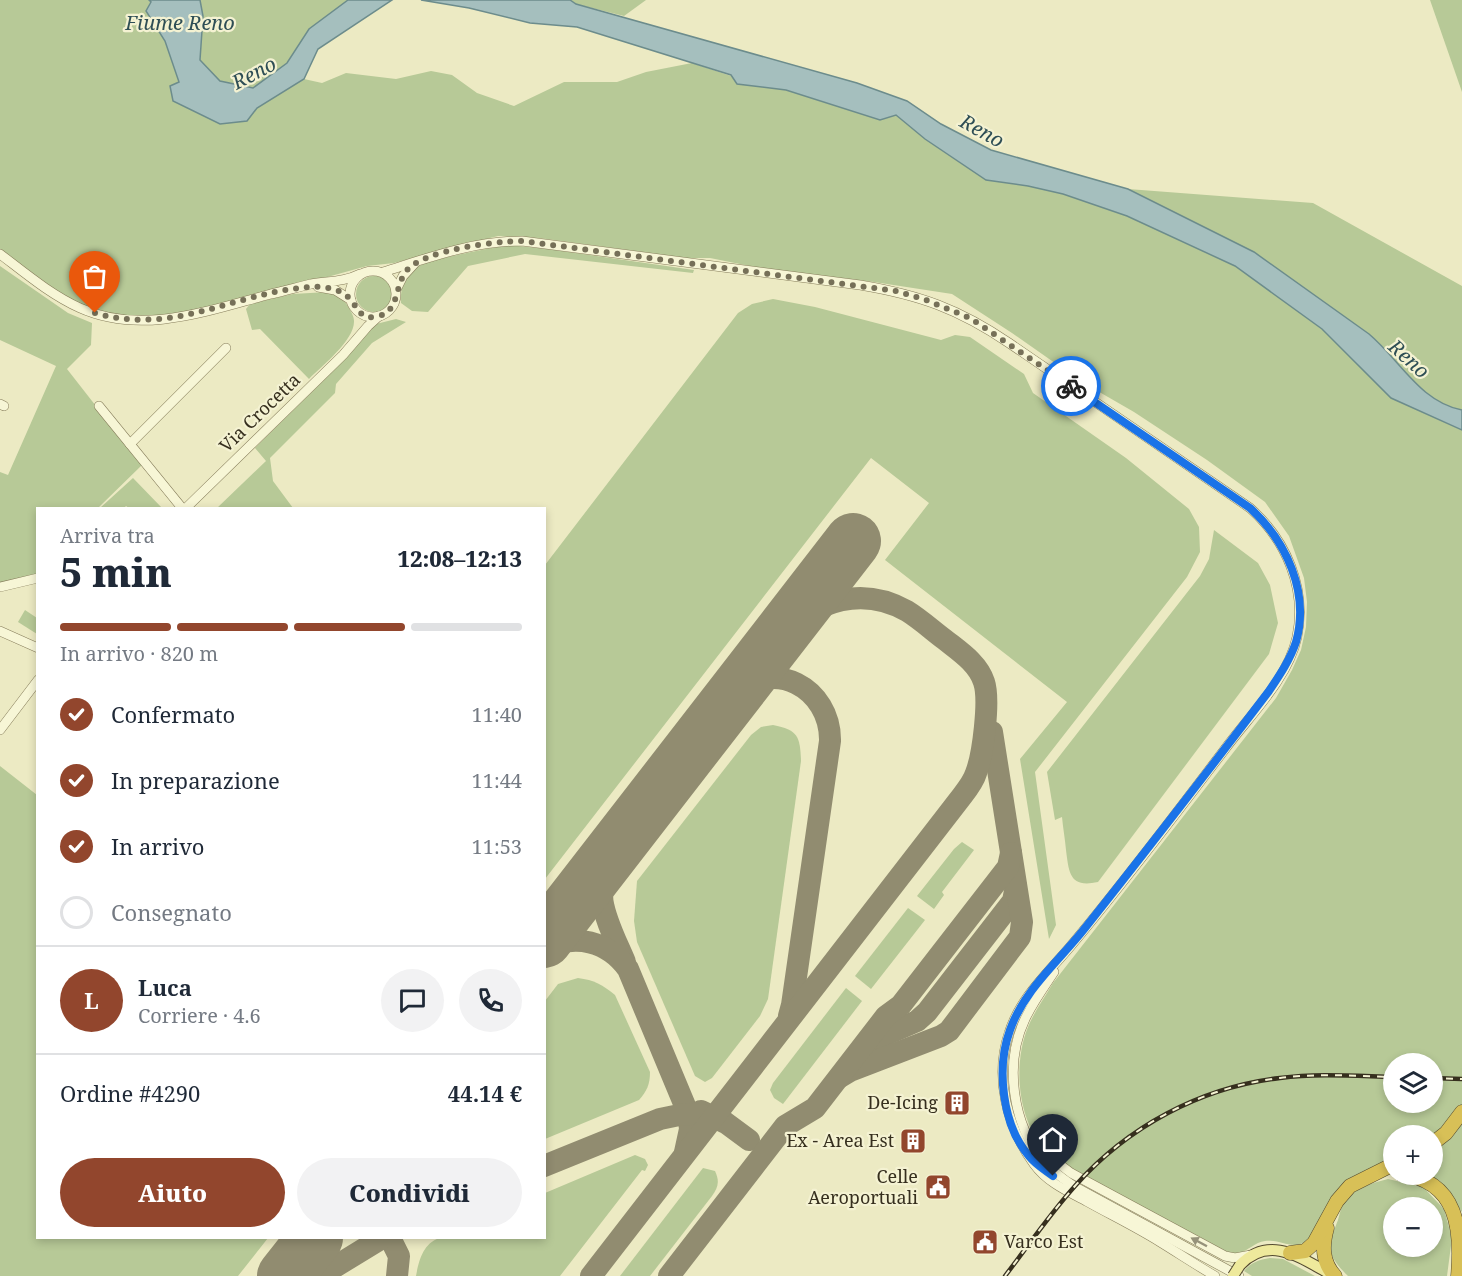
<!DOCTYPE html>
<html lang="it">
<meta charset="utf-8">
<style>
:root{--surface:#fff;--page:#f2f2f3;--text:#1f2937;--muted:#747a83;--line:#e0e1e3;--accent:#92462d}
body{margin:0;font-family:"Noto Serif",serif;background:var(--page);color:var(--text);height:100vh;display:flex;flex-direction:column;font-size:22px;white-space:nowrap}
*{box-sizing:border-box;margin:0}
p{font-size:20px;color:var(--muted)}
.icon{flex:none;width:33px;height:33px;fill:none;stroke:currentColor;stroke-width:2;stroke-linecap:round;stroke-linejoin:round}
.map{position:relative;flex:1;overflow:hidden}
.details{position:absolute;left:36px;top:507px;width:510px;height:732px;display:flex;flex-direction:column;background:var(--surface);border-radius:0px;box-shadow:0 3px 9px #0003}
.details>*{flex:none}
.tools{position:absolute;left:1383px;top:1053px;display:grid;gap:12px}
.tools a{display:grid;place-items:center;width:60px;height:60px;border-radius:50%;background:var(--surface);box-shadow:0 3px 9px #0003;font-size:30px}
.pin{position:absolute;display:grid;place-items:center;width:51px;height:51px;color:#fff;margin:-62px -26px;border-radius:50% 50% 50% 0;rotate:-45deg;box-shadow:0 0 6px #0007}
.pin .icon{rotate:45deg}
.courier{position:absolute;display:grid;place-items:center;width:60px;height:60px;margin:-30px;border:4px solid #1a73e8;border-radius:50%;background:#fff;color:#222;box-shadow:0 2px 8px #0007}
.head em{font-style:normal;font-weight:800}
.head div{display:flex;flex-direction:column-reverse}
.head{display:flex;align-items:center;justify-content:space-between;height:102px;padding:0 24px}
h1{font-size:39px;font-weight:800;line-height:45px}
.bar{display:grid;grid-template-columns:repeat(4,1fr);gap:9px 6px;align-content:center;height:72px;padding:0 24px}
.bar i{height:8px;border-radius:4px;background:var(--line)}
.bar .current{background:var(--accent)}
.bar p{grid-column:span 4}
.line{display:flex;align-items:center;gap:15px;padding:0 24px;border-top:2px solid var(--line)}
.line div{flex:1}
.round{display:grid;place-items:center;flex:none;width:63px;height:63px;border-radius:32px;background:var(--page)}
ol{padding:0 24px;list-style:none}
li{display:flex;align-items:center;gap:18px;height:66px}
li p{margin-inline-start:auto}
li .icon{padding:6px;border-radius:50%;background:var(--accent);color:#fff;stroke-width:4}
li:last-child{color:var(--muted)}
li i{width:33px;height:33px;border:3px solid var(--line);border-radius:50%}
.primary-button{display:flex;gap:12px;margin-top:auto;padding:12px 24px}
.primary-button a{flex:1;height:69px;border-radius:36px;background:var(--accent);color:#fff;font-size:24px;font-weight:800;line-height:69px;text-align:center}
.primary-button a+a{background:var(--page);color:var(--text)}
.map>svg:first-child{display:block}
.green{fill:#b7c997;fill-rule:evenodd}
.water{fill:#a5bfbe;stroke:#6c8c8c;stroke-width:1.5}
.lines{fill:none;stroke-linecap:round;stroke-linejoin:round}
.taxiway{stroke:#918c70;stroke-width:22}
.runway{stroke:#918c70;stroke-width:56}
.minor-casing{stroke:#857c5a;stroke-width:10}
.major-casing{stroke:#53492f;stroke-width:12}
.highway-casing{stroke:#53492f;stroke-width:15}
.minor{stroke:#f7f6d6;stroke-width:9}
.major{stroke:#eee99c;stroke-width:10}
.highway{stroke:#d8c057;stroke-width:14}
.rail-casing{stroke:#362f1e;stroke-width:4.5}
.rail{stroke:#f4f2d2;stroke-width:2;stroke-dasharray:7;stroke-linecap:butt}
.major-bridge-casing{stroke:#53492f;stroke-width:12;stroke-linecap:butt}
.major-bridge{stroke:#eee99c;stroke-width:10}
.oneway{fill:#96927a}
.done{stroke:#767058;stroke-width:6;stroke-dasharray:0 10.8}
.route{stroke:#1a73e8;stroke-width:8}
.labels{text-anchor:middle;stroke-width:4.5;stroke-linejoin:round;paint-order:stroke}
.street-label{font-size:18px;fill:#362f1e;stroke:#f4f2d2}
.poi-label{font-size:18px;fill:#362f1e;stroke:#f4f2d2;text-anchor:end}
.water-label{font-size:20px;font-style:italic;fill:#2e4e55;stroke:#f4f2d2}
</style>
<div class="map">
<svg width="1462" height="1276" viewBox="0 0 1462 1276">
<rect width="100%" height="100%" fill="#eceac3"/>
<!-- green -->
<g class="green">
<path d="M0,0H149L151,1L146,11L165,41L179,82L247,120L257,108L304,79L322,83L346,73L396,79L431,71L452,75L477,93L514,106L564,82H617L646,72L692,63L731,76L738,84L786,90L880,120L896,115L925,139L986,180L1028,186L1063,194L1127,216L1235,266L1322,329L1391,398L1462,430V1105L1447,1125L1432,1136H1394L1393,1160L1366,1172L1311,1238C1293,1253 1284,1239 1265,1241C1255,1242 1248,1251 1239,1253C1234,1254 1229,1253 1224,1252L1063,1164C1057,1159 1050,1155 1045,1149C1017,1120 1013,1063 1028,1027C1034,1012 1045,997 1053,983L1276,698L1292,670L1301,650L1306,627L1307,602L1304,578L1289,536L1265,502L1207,460L1134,412L1082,382L1012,333L952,294L874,282L760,268L710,258H687L539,238L498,236L394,263L367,266L266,294L208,313L133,325L92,314L0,258ZM1394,1064H1432V1102H1394Z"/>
<path d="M200,0H348L309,29L287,63L253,88L220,81L200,60L203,16Z"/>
<path d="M570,0H646L624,16L576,4Z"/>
<path d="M1430,0H1462V92Z"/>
<path d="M1128,189L1313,203L1462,286V410C1420,402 1400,360 1369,334L1254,252Z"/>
<path d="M507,245L548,249L694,270L693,273L525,254L468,266L428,312L412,311L401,303C400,289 404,278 414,269C427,259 488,249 507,245Z"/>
<path d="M0,266L68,313L92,323L91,345L67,369L142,465L98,508H38V571L35,578L0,584V472L8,475L56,366L0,340Z"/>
<circle cx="374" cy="294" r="18"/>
<path d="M327,292C338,294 344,299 349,308C351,312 354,316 354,321C355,340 322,366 309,379L260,329L252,330L246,309L250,304L293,294Z"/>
<path d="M773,299L815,307L941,340L955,335L970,337L1024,374L1033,393L1126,458L1189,509L1199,527L1200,552L1187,577L1035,772L1056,925L1049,939L1020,759L1067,702L885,560L929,503L871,458L545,879V565L738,313L752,304Z"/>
<path d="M396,319L406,322L372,343L336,384L335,393L270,458L273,481L293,508H217L266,461L255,448L259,444L322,382L372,325Z"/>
<path d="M133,478L162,508H129L126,506L124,508H100Z"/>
<path d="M1214,530L1258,563L1270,585L1278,623L1269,654L1098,882C1070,888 1069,874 1066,850C1065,839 1063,828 1062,817L1055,820L1047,772L1200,576L1209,559Z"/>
<path d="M25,610L37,618V634L18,622Z"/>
<path d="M773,725C798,730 800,736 801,761L768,999L760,1016L712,1078L705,1082L695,1076L637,942L634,921L637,881L751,735L761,727Z"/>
<path d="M0,766L37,795L38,1238H268L238,1276H0Z"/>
<path d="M962,842L974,850L942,892L944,895L934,909L917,896L954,849Z"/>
<path d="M908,908L925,920L871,989L855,976Z"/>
<path d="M578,978C594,980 603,985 615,995L650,1072C650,1084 647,1091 639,1100L545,1139V1001L558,984Z"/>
<path d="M846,988L862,1001L783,1104L774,1098L770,1090L773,1083Z"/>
<path d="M1462,1119V1212L1443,1187L1420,1175L1432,1174L1433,1149Z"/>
<path d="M635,1155L645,1159L648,1165L645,1171L642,1170L560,1276H416C419,1260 423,1244 439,1238H544L545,1193Z"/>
<path d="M703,1168L715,1171C720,1182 718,1187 712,1196L650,1276H620Z"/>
<path d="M1388,1179L1423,1187L1444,1209L1452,1238L1447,1276H1348C1326,1254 1327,1248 1338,1220C1340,1213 1342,1203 1347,1198C1358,1187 1373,1183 1388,1179ZM1394,1208H1432V1246H1394Z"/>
<path d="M1270,1258L1283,1259L1315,1276H1252L1244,1271C1251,1262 1259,1260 1270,1258Z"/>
</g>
<!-- water -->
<g class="water">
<path d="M149,0H200L203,16L200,60L220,81L253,88L287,63L309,29L348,0H392L318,49L304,79L257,108L247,121L220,124L173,101L170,86L179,82L165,41L146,11L151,2Z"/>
<path d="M421,0H570L576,4L857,83L907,101L941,124L991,150L1128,189L1254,252L1369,334C1400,360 1420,402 1462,410V430L1391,398L1322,329L1235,266L1127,216L1063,194L1028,186L986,180L925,139L896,115L880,120L786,90L737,84L731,75L577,27L530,23L469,8Z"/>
</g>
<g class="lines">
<!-- taxiway -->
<g class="taxiway">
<path d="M734,696C772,656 831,688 830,741L792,1005L789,1016"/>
<path d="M612,853C589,893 609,924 625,962"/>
<path d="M544,949C575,933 608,941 628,969L688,1113L690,1129L685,1152"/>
<path d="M867,1043L917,1021L927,1012L1013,901L1016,886"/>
<path d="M840,1077L850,1071L941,1036L949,1031L1020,937L1022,922L992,732"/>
<path d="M701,1111L726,1123L749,1140"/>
<path d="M544,1166L660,1119L684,1114L702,1115"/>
<path d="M390,1238L399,1256L397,1276"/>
<path d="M320,1276L382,1238"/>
<path d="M591,1276L959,800C965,792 973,783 976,773C983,755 990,700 984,682C978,663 959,651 944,639C932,630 920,619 907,611C863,586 821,600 784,630"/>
<path d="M669,1276L785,1126L815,1108L886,1016L901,1005L1008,867L1011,853"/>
</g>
<!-- runway -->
<g class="runway">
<path d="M544,940L853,541"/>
<path d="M285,1276L315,1238"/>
</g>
<defs>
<g id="minor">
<path d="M0,254C25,273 51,295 80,308C142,336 210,310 271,294C285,291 298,287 311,284C328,281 344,282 360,274"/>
<circle cx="373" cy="294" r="23"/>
<path d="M383,272C428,258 473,241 522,241L860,285C920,295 959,309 1009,343L1250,508C1286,540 1307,588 1297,637C1288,679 1250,715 1225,749C1174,816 1123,884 1069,948C1046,975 1020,998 1009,1033C994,1077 1007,1127 1034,1164C1047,1182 1067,1191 1086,1201C1111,1215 1136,1227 1160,1242C1178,1253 1196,1265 1215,1276"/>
<path d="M318,287L335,290L351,300"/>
<path d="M396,290L403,276L415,263"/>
<path d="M0,404L4,406"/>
<path d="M99,406L182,508"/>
<path d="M130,444L226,348"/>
<path d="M186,508L343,355L368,326L379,316"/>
<path d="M0,587L38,578"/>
<path d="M0,631L38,648"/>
<path d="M0,730L38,680"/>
<path d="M1054,972C1044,987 1033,1002 1025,1019C1004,1063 1012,1124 1044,1162C1052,1171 1062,1178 1072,1185"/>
<path d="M1042,1151L1071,1173L1225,1256L1235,1258L1251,1255"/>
<path d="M1068,1183L1239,1276"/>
</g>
<path id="major" d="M1240,1265C1271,1233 1303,1260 1334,1276"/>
<g id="highway">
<path d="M1432,1144L1446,1133L1462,1112"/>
<path d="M1401,1174C1458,1181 1462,1230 1458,1276"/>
<path d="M1327,1228C1322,1246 1322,1262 1335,1276"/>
<path d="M1290,1253L1305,1251L1314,1243L1337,1201L1350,1186L1394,1164"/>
</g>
</defs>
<!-- minor casing -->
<use href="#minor" class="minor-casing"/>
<!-- major casing -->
<use href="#major" class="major-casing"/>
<!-- highway casing -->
<use href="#highway" class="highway-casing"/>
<!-- minor -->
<use href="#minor" class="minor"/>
<!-- major -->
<use href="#major" class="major"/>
<!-- highway -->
<use href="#highway" class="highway"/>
<defs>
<g id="rail">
<path d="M1432,1078L1462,1079"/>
<path d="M1005,1276C1028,1246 1050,1214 1075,1186C1127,1127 1201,1087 1280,1078C1317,1073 1356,1076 1394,1077"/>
</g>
</defs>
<!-- rail casing -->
<use href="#rail" class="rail-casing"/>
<!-- rail -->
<use href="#rail" class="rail"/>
<defs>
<path id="major-bridge" d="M1233,1276L1240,1265"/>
</defs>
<!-- major-bridge casing -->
<use href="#major-bridge" class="major-bridge-casing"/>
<!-- major-bridge -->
<use href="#major-bridge" class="major-bridge"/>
</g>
<!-- one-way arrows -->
<defs><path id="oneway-solid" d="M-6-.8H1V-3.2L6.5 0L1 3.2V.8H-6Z" transform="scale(1.5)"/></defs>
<use class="oneway" href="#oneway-solid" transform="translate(1199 1242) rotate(-152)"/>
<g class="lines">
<!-- done -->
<path class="done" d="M95,313C175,336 233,293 309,287C323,286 341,288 351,300C359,310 361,321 379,316C400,311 394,284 408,269C426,250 496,241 522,241L896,291L926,300L970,318L1071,386"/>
<!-- route -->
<path class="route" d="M1053,1176C1045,1170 1035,1164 1029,1156C1002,1125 996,1068 1010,1030C1024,990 1059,961 1085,928C1147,850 1208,771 1269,691C1279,676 1290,660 1296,642C1310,592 1286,541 1250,508L1071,386"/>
</g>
<!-- icons -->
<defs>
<symbol id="building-square" viewBox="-11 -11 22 22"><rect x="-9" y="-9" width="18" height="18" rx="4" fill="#92462d" stroke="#f4f2d2"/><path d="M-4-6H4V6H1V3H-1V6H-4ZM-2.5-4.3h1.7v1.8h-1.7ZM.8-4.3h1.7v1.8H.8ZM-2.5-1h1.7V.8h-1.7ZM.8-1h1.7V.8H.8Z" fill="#fff"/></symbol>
<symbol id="civic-square" viewBox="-11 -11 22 22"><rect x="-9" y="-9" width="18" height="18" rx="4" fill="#92462d" stroke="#f4f2d2"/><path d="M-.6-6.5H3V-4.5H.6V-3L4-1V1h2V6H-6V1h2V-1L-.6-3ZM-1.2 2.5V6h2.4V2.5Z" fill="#fff"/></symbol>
</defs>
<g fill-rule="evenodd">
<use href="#building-square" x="942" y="1088" width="30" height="30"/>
<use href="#building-square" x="898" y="1126" width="30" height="30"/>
<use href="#civic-square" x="923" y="1172" width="30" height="30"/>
<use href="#civic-square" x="970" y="1227" width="30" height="30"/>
</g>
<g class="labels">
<!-- street labels -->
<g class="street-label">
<text transform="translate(260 413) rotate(-44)" y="6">Via Crocetta</text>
</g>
<!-- poi labels -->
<g class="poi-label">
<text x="938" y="1109">De-Icing</text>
<text x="894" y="1147">Ex - Area Est</text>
<text x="918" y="1183">Celle<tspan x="918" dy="21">Aeroportuali</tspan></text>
<text x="1004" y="1248" text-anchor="start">Varco Est</text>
</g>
<!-- water labels -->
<g class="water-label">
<text x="180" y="30">Fiume Reno</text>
<text transform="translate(254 73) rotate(-28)" y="7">Reno</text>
<text transform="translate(982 131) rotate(29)" y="7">Reno</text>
<text transform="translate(1409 359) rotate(42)" y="7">Reno</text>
</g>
</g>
</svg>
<div class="tools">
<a><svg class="icon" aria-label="layers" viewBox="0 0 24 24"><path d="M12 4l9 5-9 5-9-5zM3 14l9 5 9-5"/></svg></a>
<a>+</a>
<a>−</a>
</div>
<div class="pin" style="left:95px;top:313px;background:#ea580c"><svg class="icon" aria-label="bag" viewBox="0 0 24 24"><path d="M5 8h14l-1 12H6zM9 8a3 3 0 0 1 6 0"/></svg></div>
<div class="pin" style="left:1053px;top:1176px;background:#1f2937"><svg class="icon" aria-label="home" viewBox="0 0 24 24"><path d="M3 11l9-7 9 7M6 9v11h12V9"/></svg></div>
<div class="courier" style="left:1071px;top:386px"><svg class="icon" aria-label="bike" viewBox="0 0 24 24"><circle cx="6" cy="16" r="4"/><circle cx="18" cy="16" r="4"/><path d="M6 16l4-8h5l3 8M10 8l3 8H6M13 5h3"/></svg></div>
<section class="details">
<div class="head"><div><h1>5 min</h1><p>Arriva tra</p></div><em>12:08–12:13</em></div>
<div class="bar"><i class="current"></i><i class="current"></i><i class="current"></i><i></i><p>In arrivo · 820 m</p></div>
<ol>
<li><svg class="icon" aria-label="check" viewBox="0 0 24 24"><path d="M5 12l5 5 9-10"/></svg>Confermato<p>11:40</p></li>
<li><svg class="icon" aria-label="check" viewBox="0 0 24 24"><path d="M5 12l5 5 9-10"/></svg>In preparazione<p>11:44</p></li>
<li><svg class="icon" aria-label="check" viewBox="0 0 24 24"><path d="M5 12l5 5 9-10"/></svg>In arrivo<p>11:53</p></li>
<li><i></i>Consegnato</li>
</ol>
<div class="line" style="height:108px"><b class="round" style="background:var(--accent);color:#fff">L</b><div><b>Luca</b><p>Corriere · 4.6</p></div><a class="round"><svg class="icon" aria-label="chat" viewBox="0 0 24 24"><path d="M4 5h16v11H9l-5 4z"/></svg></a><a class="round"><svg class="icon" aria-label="phone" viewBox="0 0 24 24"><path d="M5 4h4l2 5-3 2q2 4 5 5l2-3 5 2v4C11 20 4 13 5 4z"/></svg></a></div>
<div class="line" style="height:78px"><div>Ordine #4290</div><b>44.14 €</b></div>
<div class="primary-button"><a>Aiuto</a><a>Condividi</a></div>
</section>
</div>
